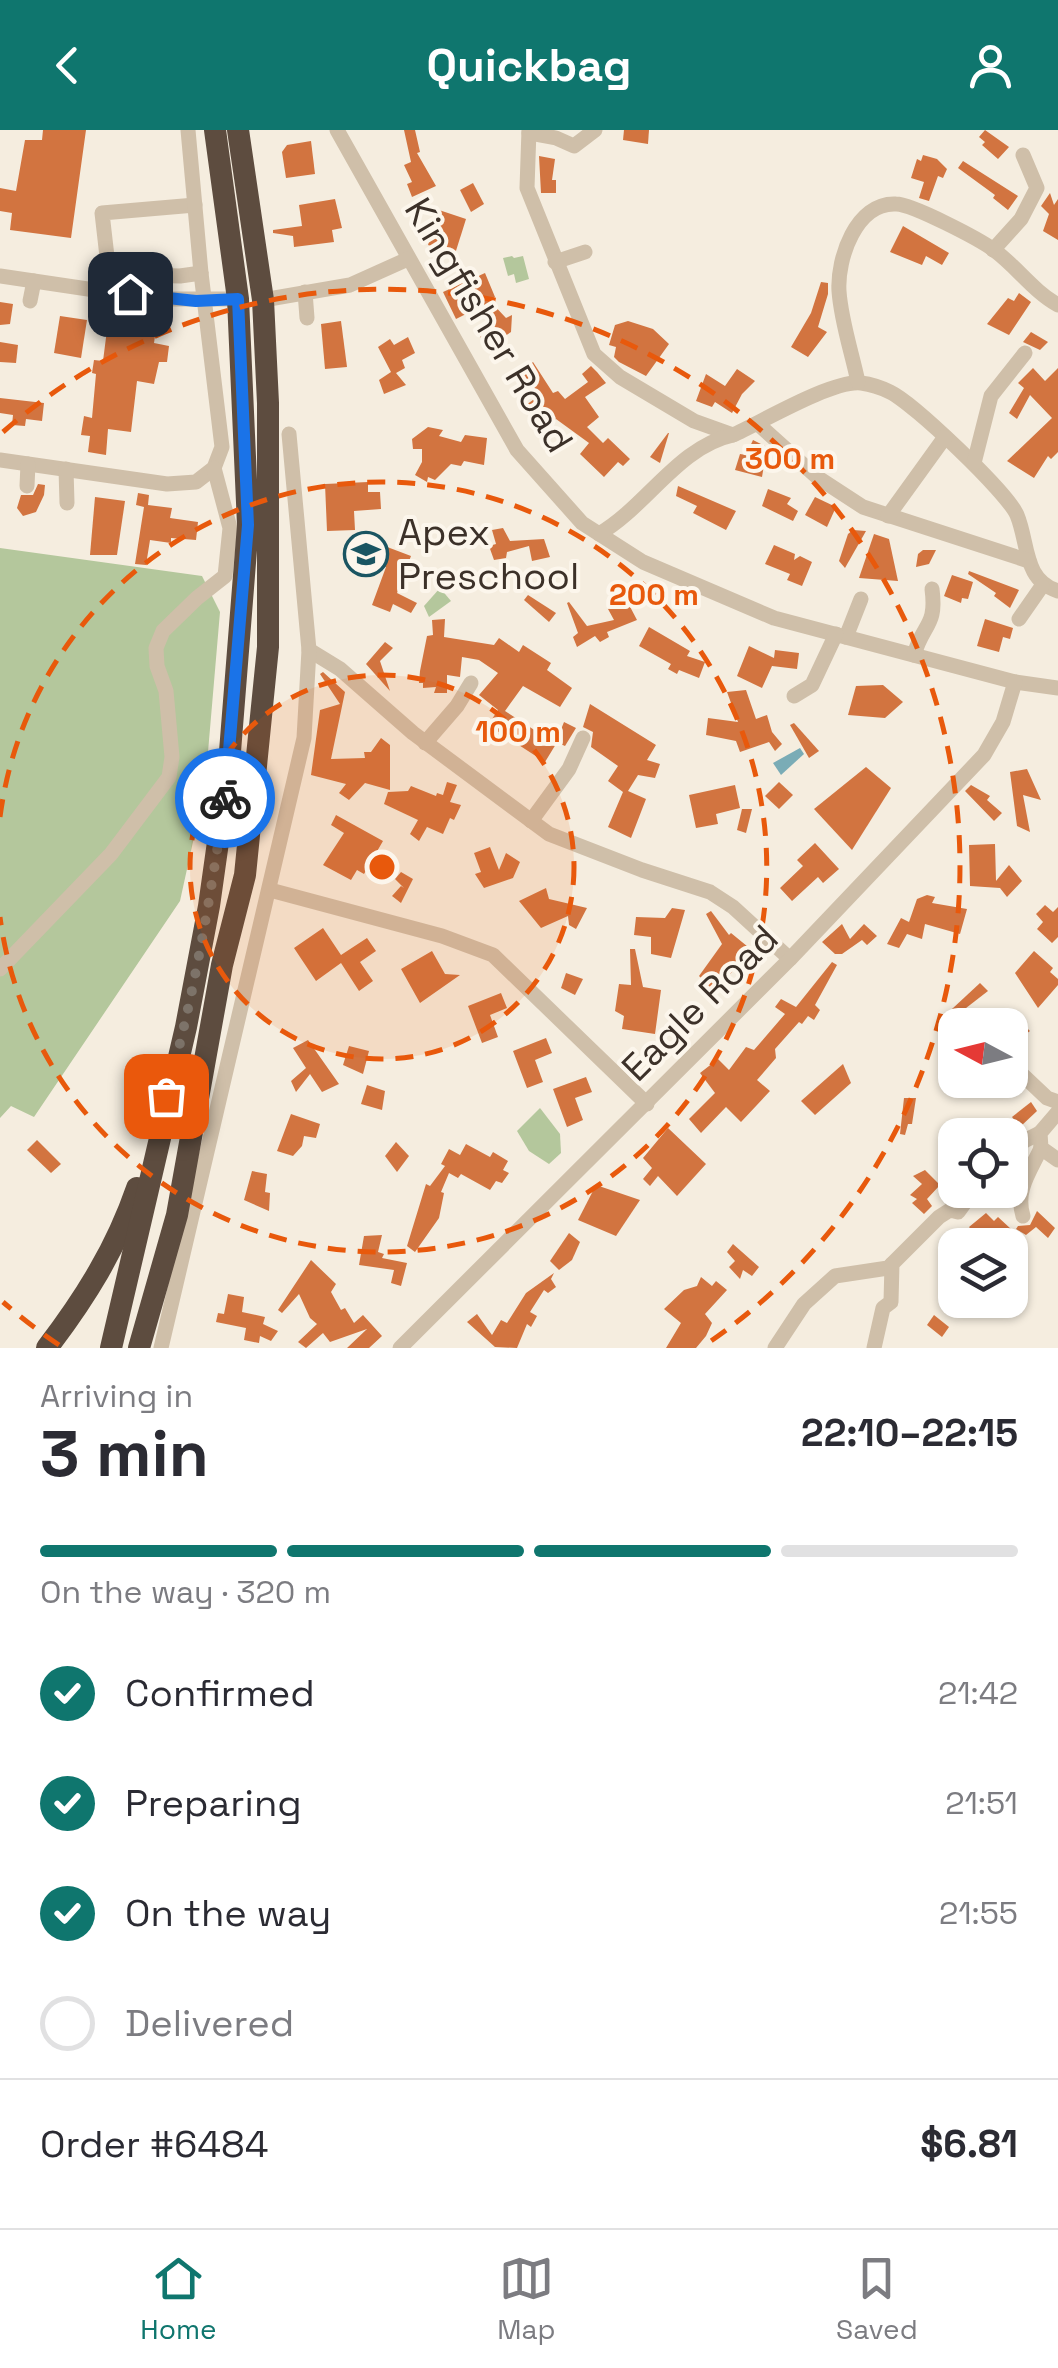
<!DOCTYPE html>
<meta charset="utf-8">
<style>
:root{--surface:#fff;--page:#f7f7f7;--text:#2b2b33;--muted:#7c7c81;--line:#e1e1e2;--accent:#0f766e}
body{margin:0;font-family:"Space Grotesk",sans-serif;background:var(--page);color:var(--text);height:100vh;display:flex;flex-direction:column;font-size:38px;white-space:nowrap}
*{box-sizing:border-box;margin:0}
p{font-size:32px;color:var(--muted)}
.icon{flex:none;width:55px;height:55px;fill:none;stroke:currentColor;stroke-width:2;stroke-linecap:round;stroke-linejoin:round}
.map{position:relative;height:1218px;overflow:hidden}
.side{display:flex;flex-direction:column;background:var(--surface);flex:1}
.side>*{flex:none}
.needle{width:65px;rotate:277deg}
.tools{position:absolute;left:938px;top:878px;display:grid;gap:20px}
.tools a{display:grid;place-items:center;width:90px;height:90px;border-radius:20px;background:var(--surface);box-shadow:0 2px 8px #0004;font-size:50px}
.pin{position:absolute;display:grid;place-items:center;width:85px;height:85px;color:#fff;margin:-42px;border-radius:20px;box-shadow:0 5px 15px #0006}
.courier{position:absolute;display:grid;place-items:center;width:100px;height:100px;margin:-50px;border:8px solid #1a73e8;border-radius:50%;background:#fff;color:#222;box-shadow:0 2px 12px #0007}
.overview em{font-style:normal;font-weight:700}
.overview div{display:flex;flex-direction:column-reverse}
.overview{display:flex;align-items:center;justify-content:space-between;height:170px;padding:0 40px}
h1{font-size:65px;font-weight:700;line-height:75px}
.bar{display:grid;grid-template-columns:repeat(4,1fr);gap:15px 10px;align-content:center;height:120px;padding:0 40px}
.bar i{height:12px;border-radius:8px;background:var(--line)}
.bar .on{background:var(--accent)}
.bar p{grid-column:span 4}
.line{display:flex;align-items:center;gap:25px;padding:0 40px;border-top:2px solid var(--line)}
.line div{flex:1}
ol{padding:0 40px;list-style:none}
li{display:flex;align-items:center;gap:30px;height:110px}
li p{margin-inline-start:auto}
li .icon{padding:10px;border-radius:50%;background:var(--accent);color:#fff;stroke-width:4}
li:last-child{color:var(--muted)}
li i{width:55px;height:55px;border:5px solid var(--line);border-radius:50%}
header{display:flex;justify-content:space-between;align-items:center;height:130px;padding:0 40px;background:var(--accent);color:#fff;font-size:45px;font-weight:700}
.tabs{display:flex;justify-content:space-around;align-items:center;height:140px;border-top:2px solid var(--line);background:var(--surface);font-size:28px;color:var(--muted)}
.tabs a{display:grid;justify-items:center;gap:5px}
.tabs .on{color:var(--accent)}
.map>svg:first-child{display:block}
.green{fill:#b4c79c}
.water{fill:#7aacb6}
.building{fill:#d27440}
.lines{fill:none;stroke-linecap:round;stroke-linejoin:round}
.minor{stroke:#cfbfa9;stroke-width:15}
.highway{stroke:#5d4c3f;stroke-width:22}
.done{stroke:#7d7369;stroke-width:10;stroke-dasharray:0 18}
.route{stroke:#1a73e8;stroke-width:12}
.ring{fill:none;stroke:#e8590c;stroke-width:5;stroke-dasharray:18 12}
.labels{text-anchor:middle;stroke-width:8;stroke-linejoin:round;paint-order:stroke}
.street-label{font-size:38px;fill:#3c3129;stroke:#fcf6ec}
.poi-label{font-size:38px;fill:#3c3129;stroke:#fcf6ec;text-anchor:start}
.centre{fill:#e8590c;stroke:#fcf6ec;stroke-width:5}
.ring-label{font-size:30px;text-anchor:middle;font-weight:bold;fill:#e8590c;stroke:#fcf6ec;stroke-width:8;stroke-linejoin:round;paint-order:stroke}
</style>
<header><svg class="icon" aria-label="back" viewBox="0 0 24 24"><path d="M15 5l-7 7 7 7"/></svg>Quickbag<svg class="icon" aria-label="person" viewBox="0 0 24 24"><circle cx="12" cy="8" r="4"/><path d="M4 21q1-7 8-7t8 7"/></svg></header>
<div class="map">
<svg width="1058" height="1218" viewBox="0 0 1058 1218">
<rect width="100%" height="100%" fill="#f5eddf"/>
<!-- green -->
<g class="green">
<path d="M512,126L514,128L523,126L529,149L516,153L514,144L508,146L503,128Z"/>
<path d="M0,418L202,446L220,482L205,657L180,771L34,987L11,976L0,988Z"/>
<path d="M440,458L451,471L429,487L424,476Z"/>
<path d="M540,978L560,1004L561,1023L549,1034L529,1021L517,1001Z"/>
</g>
<!-- water -->
<path class="water" d="M800,618L804,624L781,645L773,633Z"/>
<!-- building -->
<g class="building">
<path d="M43,0H86L71,108L10,100L12,83L0,81V58L16,61L25,10H42Z"/>
<path d="M404,0H415L420,22L417,23L436,56L412,67L407,54L412,52L404,35L411,32Z"/>
<path d="M624,0H649L648,14L623,10Z"/>
<path d="M985,0L1009,17L998,29L982,15L985,12L979,7Z"/>
<path d="M311,11L315,44L286,48L282,22L287,15Z"/>
<path d="M923,25L937,29L947,39L943,48L938,46L929,71L919,68L924,52L911,48L917,29L921,31Z"/>
<path d="M539,26L555,29L552,50H556V63H541Z"/>
<path d="M963,31L1018,66L1008,80L993,68L995,65L958,38Z"/>
<path d="M473,53L484,74L471,82L460,60Z"/>
<path d="M1050,63L1054,75L1058,69V110L1043,101L1049,84L1041,76Z"/>
<path d="M335,69L342,98L332,100L334,112L294,117L293,106L273,103V100L302,96L299,75Z"/>
<path d="M439,80L466,89L455,124L428,115Z"/>
<path d="M903,96L949,123L942,135L926,126L922,135L890,122Z"/>
<path d="M485,143L495,167L490,171L506,188L512,185L511,202L488,217L475,200L491,191L479,165L461,173L466,184L456,189L443,162Z"/>
<path d="M821,152L828,153V164L818,197L827,202L808,227L791,217L811,183Z"/>
<path d="M1019,163L1031,172L1009,205L987,194L1008,168L1014,171Z"/>
<path d="M0,172L13,174L10,194L0,195Z"/>
<path d="M60,186L87,190L81,228L54,223Z"/>
<path d="M341,191L347,237L325,239L321,194Z"/>
<path d="M628,191L653,199L669,214L646,246L619,232L614,227L616,217L609,215L615,195Z"/>
<path d="M108,192L119,194L129,202L139,197L156,199L154,213L169,216L167,232H159L154,254L137,251L131,302L108,299L106,325L88,322L90,306L81,305L84,286L92,288L96,244L92,243L94,230L103,231Z"/>
<path d="M1031,202L1048,212L1040,220L1023,212Z"/>
<path d="M408,207L415,223L402,230L405,238L396,243L406,255L384,264L379,250L391,242L378,217L390,209L394,215Z"/>
<path d="M0,212L18,215L16,233L0,232Z"/>
<path d="M533,232L553,263L558,261L565,269L588,252L582,244L591,236L597,242L606,253L585,267L599,287L587,297L603,313L608,308L630,329L623,336L618,332L604,347L580,324L589,313L556,289L546,297L526,275L537,267L519,244Z"/>
<path d="M1033,238L1045,251L1058,238V322L1051,329L1048,326L1034,348L1007,331L1052,288L1030,265L1017,289L1009,283L1024,258L1018,253Z"/>
<path d="M737,239L755,251L742,264L732,283L715,272L712,277L696,271L706,244L725,256Z"/>
<path d="M0,268L44,273L42,291L26,289L25,296L12,295L13,285L0,283Z"/>
<path d="M428,297L443,300L439,306L461,312L465,305L487,308L484,335L464,331L461,336L451,334L435,350L428,347L427,352L415,345L422,332V319H413L412,309Z"/>
<path d="M668,303H669L660,333L650,327Z"/>
<path d="M753,310L767,317L762,347L735,340L740,324L746,325Z"/>
<path d="M368,352V362H380L381,379L354,381L355,400L327,401L325,354Z"/>
<path d="M38,354L45,355L44,365L36,382L23,386L17,378L21,365H33Z"/>
<path d="M678,356L736,381L726,400L693,383L697,376L676,366Z"/>
<path d="M768,359L791,368L787,374L798,381L793,391L762,376Z"/>
<path d="M138,363L149,365L148,375L172,378L170,388L198,392L196,410L171,408V413L150,410L146,435L135,434L144,377L136,375Z"/>
<path d="M95,367L125,371L117,425H90Z"/>
<path d="M815,367L836,377L827,397L805,385Z"/>
<path d="M503,398L510,411L544,409L550,427L532,431L529,416L507,422L506,428L494,430L489,416L496,414L492,400Z"/>
<path d="M853,400L866,401L845,438L839,431L848,404Z"/>
<path d="M874,404L889,409L898,451L859,448Z"/>
<path d="M374,412L411,426L397,463L417,473L411,483L393,474L390,482L372,475L386,437L367,430Z"/>
<path d="M774,415L795,424L794,430L800,426L812,432L802,456L787,450L790,444L765,434Z"/>
<path d="M923,420H936L929,434L916,437L918,424Z"/>
<path d="M969,441L1019,460L1010,478L994,466L996,463L968,444Z"/>
<path d="M952,445L973,452L968,469L962,468L961,473L944,466Z"/>
<path d="M528,465L556,483L549,492L524,470Z"/>
<path d="M626,469L637,490L607,502L609,507L600,512L595,506L577,517L573,507L578,503L567,473L569,472L587,496L614,490L608,479Z"/>
<path d="M445,489L444,507L494,515L499,508L519,522L523,515L551,533L547,540L572,558L560,577L523,556L505,581L556,614L545,632L488,595L498,580L479,565L498,543L479,530L462,527L460,547L447,545V563H434L436,557L423,558V553H419L420,541L427,506L433,505L432,490Z"/>
<path d="M985,489L1013,498L1010,509L1003,507L999,522L977,516Z"/>
<path d="M649,497L690,521L687,526L705,532L699,548L679,540L677,544L668,539L671,534L639,516Z"/>
<path d="M385,512L393,518L380,531L390,561L366,534Z"/>
<path d="M749,516L774,528L775,520L799,523L797,539L772,536L762,558L737,546Z"/>
<path d="M323,542L345,562L331,629L365,628L364,622H371L381,608L390,615V660L365,653L349,670L339,663L346,654L311,645L320,580L340,574L320,544Z"/>
<path d="M883,555L903,572L885,588L848,585L856,556Z"/>
<path d="M746,560L756,589L767,585L772,602L782,614L775,621L769,612L740,622L736,611L706,605L708,588L738,592L727,562Z"/>
<path d="M590,574L656,615L647,630L660,634L655,648L638,645L628,661L646,669L631,708L608,697L623,662L608,651L618,636L591,617L593,602L583,597Z"/>
<path d="M564,592L576,598L565,616L556,612Z"/>
<path d="M794,593L819,621L809,628L790,595Z"/>
<path d="M866,637L891,658L852,720L814,679Z"/>
<path d="M1027,639L1041,670L1023,665L1030,702L1017,696L1010,642Z"/>
<path d="M447,652L457,655L450,672L461,675L454,690L450,688L443,704L427,697L419,711L410,704L418,690L384,674L388,662L408,661L411,656L436,666L437,663L443,665Z"/>
<path d="M779,652L793,665L779,679L765,666Z"/>
<path d="M735,655L740,678L716,684L718,694L696,698L689,665Z"/>
<path d="M971,655L990,666L987,670L1002,683L994,691L965,661Z"/>
<path d="M742,679H752L746,703L737,700Z"/>
<path d="M336,685L383,711L364,744L357,740L351,750L323,735L344,703L331,695Z"/>
<path d="M815,713L839,739L823,753L818,747L792,771L780,758L803,736L797,730Z"/>
<path d="M995,714L996,751L1009,735L1022,751L1007,767L1000,758L970,756L969,715Z"/>
<path d="M490,717L499,740L506,723L520,732L513,748L484,758L475,744L481,742L474,723Z"/>
<path d="M401,742L413,749L401,773L392,766L401,756L404,758L395,749Z"/>
<path d="M546,758L549,769L587,778L576,799L569,795L568,786L541,798L519,771Z"/>
<path d="M927,765L935,767L932,773L967,779L960,804L925,794L922,809L907,804L899,818L887,814L901,788L909,792L917,769Z"/>
<path d="M1045,775L1053,782L1058,777V807L1052,813L1037,799L1043,792L1036,784Z"/>
<path d="M672,778L685,780L671,828L651,824V807L634,805L636,787L665,788Z"/>
<path d="M711,781L729,805L731,803L753,821L724,850L717,864L699,846L722,814L706,784Z"/>
<path d="M842,794L850,809L864,794L877,806L867,815L862,810L842,824H835L822,812Z"/>
<path d="M323,798L341,825L367,808L376,821L360,832L373,851L359,861L341,833L316,851L294,818Z"/>
<path d="M630,819H635L643,857L661,860L655,904L622,899L624,886L615,881L619,854L631,855Z"/>
<path d="M432,821L445,844L460,845L420,873L401,839Z"/>
<path d="M1034,821L1053,838L1050,842L1058,849V855L1038,878L1015,843Z"/>
<path d="M832,832L837,835L815,875L820,880L814,890L808,886L802,894L799,892L775,919L776,928L757,950L770,961L741,992L726,977L701,1003L689,989L715,963L700,943L718,929L729,940L746,917L754,920L785,884L775,877L781,869L796,877Z"/>
<path d="M566,843L583,849L575,865L561,858Z"/>
<path d="M980,853L988,861L957,885L952,879Z"/>
<path d="M501,863L507,878L490,885L498,907L482,913L468,876Z"/>
<path d="M1010,882L1030,901L1010,916V895H998Z"/>
<path d="M546,908L552,923L535,930L543,952L527,958L513,921Z"/>
<path d="M308,910L339,954L322,962L310,944L296,962L291,951L306,938L293,918Z"/>
<path d="M349,916L369,921L363,944L343,935Z"/>
<path d="M843,934L851,953L815,985L801,971Z"/>
<path d="M586,947L592,962L575,968L583,990L567,997L553,959Z"/>
<path d="M367,955L385,961L382,980L361,974Z"/>
<path d="M904,968H916L912,994H908L905,1005L900,1004Z"/>
<path d="M1031,972L1037,981L1020,997L1012,987Z"/>
<path d="M291,984L320,994L316,1008L304,1006L302,1016L293,1026L277,1021Z"/>
<path d="M668,998L706,1034L677,1066L658,1046L650,1056L643,1049L652,1038L643,1028Z"/>
<path d="M37,1010L61,1034L51,1043L27,1020Z"/>
<path d="M396,1012L409,1026L397,1042L385,1026Z"/>
<path d="M466,1014L490,1027L493,1022L508,1031L503,1040L509,1043L502,1053L496,1051L490,1060L461,1044L458,1048L449,1043L441,1062L444,1063L439,1088L415,1122L407,1116L426,1054L430,1056L445,1036L441,1034L449,1019L460,1025Z"/>
<path d="M925,1040L940,1055L927,1069L932,1076L924,1084L912,1073L917,1069L910,1065L922,1054L913,1046Z"/>
<path d="M252,1041L267,1044L265,1062L270,1063L269,1081L244,1070Z"/>
<path d="M596,1055L640,1070L616,1106L578,1090Z"/>
<path d="M1037,1081L1055,1098L1048,1108L1036,1097L1026,1105L1016,1099L1018,1096L1030,1095Z"/>
<path d="M986,1083L994,1091L998,1087L1011,1099L993,1115H971L977,1107L969,1097Z"/>
<path d="M569,1103L580,1112L572,1130L559,1140L550,1131Z"/>
<path d="M382,1105L378,1122L384,1124L382,1128L407,1133L401,1156L391,1153L394,1140L359,1135L364,1106Z"/>
<path d="M733,1114L759,1137L752,1146L743,1140L740,1149L729,1137L735,1131L727,1122Z"/>
<path d="M311,1130L336,1154L331,1162L341,1180L345,1178L354,1193L363,1185L382,1206L369,1218H347L367,1199L330,1212L323,1203L306,1218L298,1212L317,1194L310,1188L299,1164L282,1183L278,1180Z"/>
<path d="M554,1143L551,1149L556,1157L548,1163L544,1160L530,1182L537,1186L531,1197L527,1194L517,1218L495,1217L467,1192L477,1184L492,1205L501,1190L507,1193L526,1163Z"/>
<path d="M701,1147L712,1156L716,1151L727,1160L705,1184L712,1193L706,1206L696,1218H666L681,1193L664,1179L684,1160L697,1156Z"/>
<path d="M228,1164L244,1167L242,1182L265,1187L263,1194L278,1201L271,1211L260,1206L259,1213L244,1210L246,1198L216,1192L218,1183L224,1184Z"/>
<path d="M934,1185L949,1197L942,1207L927,1195Z"/>
</g>
<g class="lines">
<!-- minor -->
<g class="minor">
<path d="M337,0L517,320L582,393L643,432L774,488L1015,552L1058,558"/>
<path d="M529,0L527,58L594,224L620,247L694,291L733,305C762,292 832,250 861,253C869,254 882,258 890,262C913,273 1007,362 1017,385C1029,414 1023,450 1058,461"/>
<path d="M529,3L556,8L574,16L595,0"/>
<path d="M195,75L102,83L109,144L180,146L201,143"/>
<path d="M993,120L1021,89L1037,58L1023,25"/>
<path d="M555,132L585,122"/>
<path d="M0,146L155,169H238"/>
<path d="M305,162L307,188"/>
<path d="M263,170L350,155L408,129"/>
<path d="M30,171L34,151"/>
<path d="M130,191V164"/>
<path d="M858,252C852,223 841,191 839,161C837,129 856,72 896,74C912,74 979,109 994,120C1017,137 1033,161 1058,175"/>
<path d="M758,294L817,347L863,377L1029,431"/>
<path d="M0,330L167,354L196,352L214,338L222,317L201,143L188,0"/>
<path d="M974,333L991,266L1025,223"/>
<path d="M66,339L67,373"/>
<path d="M27,356L28,334"/>
<path d="M888,386L945,307"/>
<path d="M599,404C647,376 678,317 733,305"/>
<path d="M1019,489L1042,456"/>
<path d="M846,507L861,469"/>
<path d="M309,520L340,539L413,603L549,704L642,740L710,762L733,777L790,829"/>
<path d="M914,525C923,493 937,497 932,459"/>
<path d="M794,566L812,555L836,504"/>
<path d="M425,613L457,576L471,553"/>
<path d="M531,691L569,639L583,608"/>
<path d="M270,760L442,806L493,825L647,974"/>
<path d="M0,839L111,724L169,647L172,627L166,561L157,536L156,518L163,501L197,468L225,446L230,398L214,338"/>
<path d="M1011,934L1047,968L1058,972"/>
<path d="M1058,982L1040,1003L1041,1018L1058,1030"/>
<path d="M1010,1027L1024,1011L1040,1003"/>
<path d="M1023,1086C1015,1060 1030,1042 1041,1018"/>
<path d="M161,1218L304,608L309,520L289,304"/>
<path d="M400,1218L790,829L984,625L1003,592L1015,552"/>
<path d="M775,1218L804,1174L835,1146L888,1138L892,1134"/>
<path d="M874,1218L883,1178L891,1172L892,1134L939,1087L950,1080L958,1082L974,1060"/>
</g>
<!-- highway -->
<g class="highway">
<path d="M47,1218C85,1168 116,1119 137,1058"/>
<path d="M111,1218L186,897L209,776L229,634L248,395L238,169L215,0"/>
<path d="M139,1218L177,1085L222,835L245,745L268,517V273L263,170L238,0"/>
</g>
</g>
<g class="lines">
<!-- done -->
<path class="done" d="M166,966C194,868 210,769 225,668"/>
<!-- route -->
<path class="route" d="M130,164L196,171L238,169L248,395L225,668"/>
</g>
<!-- distance rings -->
<circle cx="382" cy="737" r="192" fill="#e8590c" fill-opacity=".12"/>
<g class="ring">
<circle cx="382" cy="737" r="192"/>
<path d="M0 687A385 385 0 1 1 0 787"/>
<path d="M59 1215A577 577 0 0 1 3 1172M3 302A577 577 0 1 1 705 1215"/>
</g>
<!-- icons -->
<defs>
<symbol id="school-ring" viewBox="-11 -11 22 22"><circle r="9.5" fill="#fcf6ec" stroke="#1a5562" stroke-width="1.5"/><path d="M0-5L7-2L0 1L-7-2ZM-4 1L0 2.5L4 1V4Q0 6-4 4Z" fill="#1a5562"/></symbol>
</defs>
<g fill-rule="evenodd">
<use href="#school-ring" x="341" y="399" width="50" height="50"/>
</g>
<g class="labels">
<!-- street labels -->
<g class="street-label">
<text transform="translate(489 195) rotate(59)" y="13">Kingfisher Road</text>
<text transform="translate(700 873) rotate(-45)" y="13">Eagle Road</text>
</g>
<!-- poi labels -->
<g class="poi-label">
<text x="398" y="415">Apex<tspan x="398" dy="44">Preschool</tspan></text>
</g>
</g>
<circle cx="382" cy="737" r="15" class="centre"/>
<g class="ring-label">
<text x="790" y="339">300 m</text>
<text x="654" y="475">200 m</text>
<text x="518" y="612">100 m</text>
</g>
</svg>
<div class="tools">
<a><svg class="needle" viewBox="-14 -14 28 28"><path d="M0-13l5 13h-10z" fill="#e53935"/><path d="M0 13l5-13h-10z" fill="#7c7c81"/></svg></a>
<a><svg class="icon" aria-label="locate" viewBox="0 0 24 24"><circle cx="12" cy="12" r="6"/><path d="M12 2v4M12 18v4M2 12h4M18 12h4"/></svg></a>
<a><svg class="icon" aria-label="layers" viewBox="0 0 24 24"><path d="M12 4l9 5-9 5-9-5zM3 14l9 5 9-5"/></svg></a>
</div>
<div class="pin" style="left:166px;top:966px;background:#ea580c"><svg class="icon" aria-label="bag" viewBox="0 0 24 24"><path d="M5 8h14l-1 12H6zM9 8a3 3 0 0 1 6 0"/></svg></div>
<div class="pin" style="left:130px;top:164px;background:#1f2937"><svg class="icon" aria-label="home" viewBox="0 0 24 24"><path d="M3 11l9-7 9 7M6 9v11h12V9"/></svg></div>
<div class="courier" style="left:225px;top:668px"><svg class="icon" aria-label="bike" viewBox="0 0 24 24"><circle cx="6" cy="16" r="4"/><circle cx="18" cy="16" r="4"/><path d="M6 16l4-8h5l3 8M10 8l3 8H6M13 5h3"/></svg></div>
</div>
<section class="side">
<div class="overview"><div><h1>3 min</h1><p>Arriving in</p></div><em>22:10–22:15</em></div>
<div class="bar"><i class="on"></i><i class="on"></i><i class="on"></i><i></i><p>On the way · 320 m</p></div>
<ol>
<li><svg class="icon" aria-label="check" viewBox="0 0 24 24"><path d="M5 12l5 5 9-10"/></svg>Confirmed<p>21:42</p></li>
<li><svg class="icon" aria-label="check" viewBox="0 0 24 24"><path d="M5 12l5 5 9-10"/></svg>Preparing<p>21:51</p></li>
<li><svg class="icon" aria-label="check" viewBox="0 0 24 24"><path d="M5 12l5 5 9-10"/></svg>On the way<p>21:55</p></li>
<li><i></i>Delivered</li>
</ol>
<div class="line" style="height:130px"><div>Order #6484</div><b>$6.81</b></div>
</section>
<nav class="tabs">
<a class="on"><svg class="icon" aria-label="home" viewBox="0 0 24 24"><path d="M3 11l9-7 9 7M6 9v11h12V9"/></svg>Home</a>
<a><svg class="icon" aria-label="map" viewBox="0 0 24 24"><path d="M3 6l6-2 6 2 6-2v14l-6 2-6-2-6 2zM9 4v14M15 6v14"/></svg>Map</a>
<a><svg class="icon" aria-label="saved" viewBox="0 0 24 24"><path d="M7 4h10v16l-5-4-5 4z"/></svg>Saved</a>
</nav>
